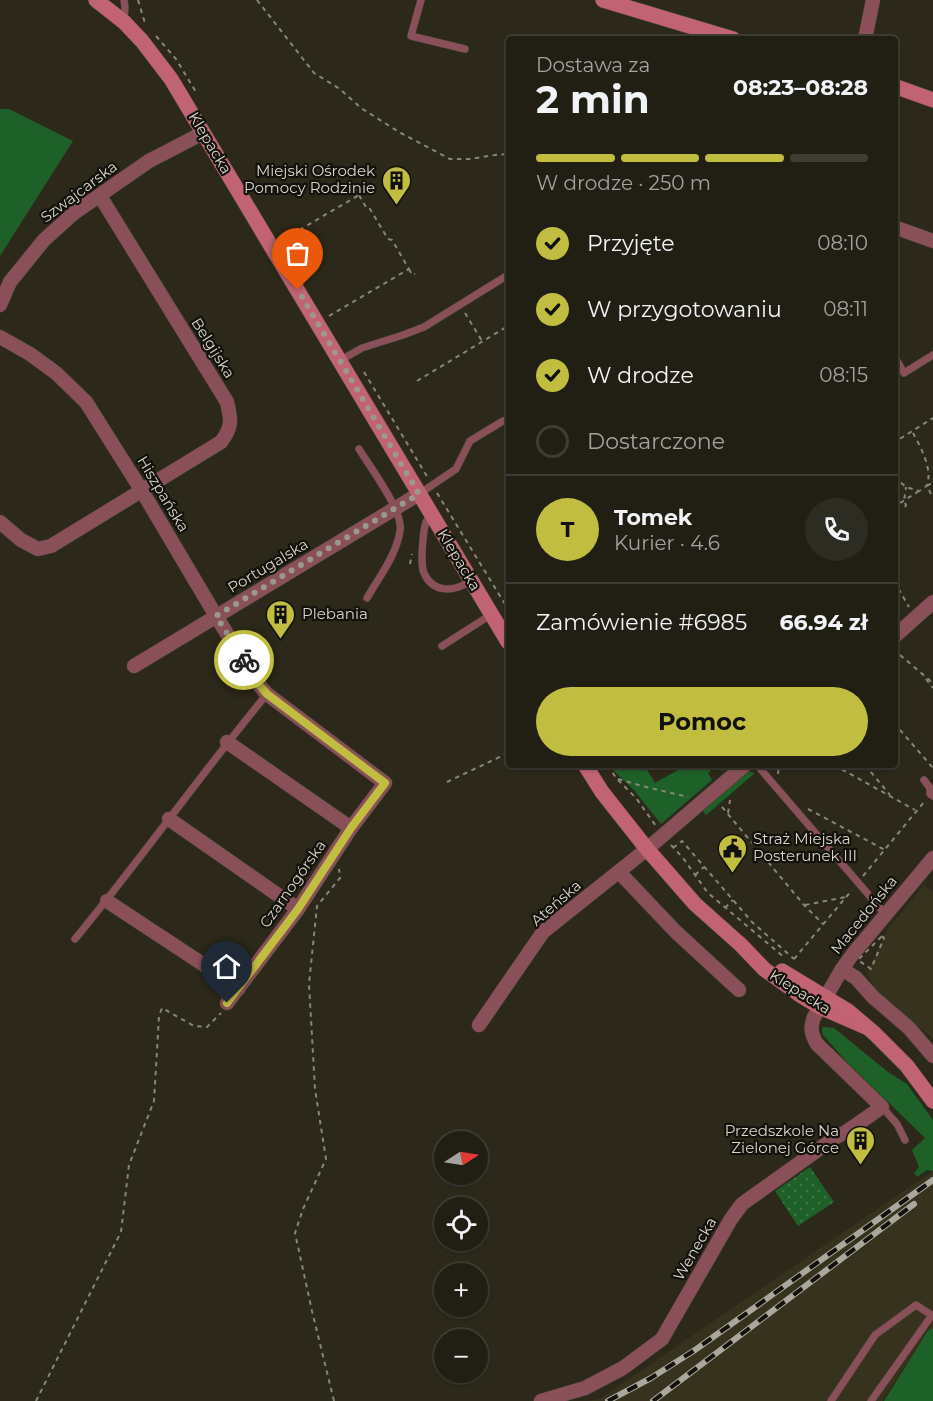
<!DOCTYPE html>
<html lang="pl">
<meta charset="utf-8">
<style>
:root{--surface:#211f14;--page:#2d2c22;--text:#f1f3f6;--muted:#a2a2a0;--line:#3e3d34;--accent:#c1bd40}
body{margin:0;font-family:Montserrat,sans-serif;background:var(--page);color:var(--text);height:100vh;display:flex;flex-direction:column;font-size:22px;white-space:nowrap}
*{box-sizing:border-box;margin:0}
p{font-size:20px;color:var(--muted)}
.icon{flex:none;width:33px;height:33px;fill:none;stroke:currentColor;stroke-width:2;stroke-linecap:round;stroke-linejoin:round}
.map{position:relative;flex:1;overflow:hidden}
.sheet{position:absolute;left:506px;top:36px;width:392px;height:732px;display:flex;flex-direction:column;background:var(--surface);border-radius:6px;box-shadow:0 2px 4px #0004,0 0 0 2px var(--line)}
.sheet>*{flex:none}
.needle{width:39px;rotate:78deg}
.buttons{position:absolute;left:434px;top:1131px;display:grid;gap:12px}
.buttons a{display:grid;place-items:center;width:54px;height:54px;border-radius:50%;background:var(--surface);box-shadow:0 2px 4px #0004,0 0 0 2px var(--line);font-size:30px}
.pin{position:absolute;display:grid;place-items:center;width:51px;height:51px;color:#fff;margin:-62px -26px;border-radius:50% 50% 50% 0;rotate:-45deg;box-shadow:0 0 6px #0007}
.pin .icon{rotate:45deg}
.courier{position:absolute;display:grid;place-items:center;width:60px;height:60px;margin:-30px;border:4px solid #c1bd40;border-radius:50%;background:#fff;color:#222;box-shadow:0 2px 8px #0007}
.overview em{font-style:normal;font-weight:700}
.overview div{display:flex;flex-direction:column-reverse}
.overview{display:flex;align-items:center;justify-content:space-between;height:102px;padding:0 30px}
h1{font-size:39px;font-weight:700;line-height:45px}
.bar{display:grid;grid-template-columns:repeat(4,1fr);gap:9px 6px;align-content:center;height:72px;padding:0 30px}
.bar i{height:8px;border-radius:4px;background:var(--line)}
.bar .selected{background:var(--accent)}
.bar p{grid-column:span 4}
.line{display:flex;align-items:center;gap:15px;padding:0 30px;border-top:2px solid var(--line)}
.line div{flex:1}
.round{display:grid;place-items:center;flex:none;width:63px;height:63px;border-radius:32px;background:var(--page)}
ol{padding:0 30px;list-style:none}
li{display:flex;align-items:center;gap:18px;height:66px}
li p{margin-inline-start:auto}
li .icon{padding:6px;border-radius:50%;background:var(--accent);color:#111;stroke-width:4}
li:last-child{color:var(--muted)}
li i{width:33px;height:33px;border:3px solid var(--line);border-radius:50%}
.primary-button{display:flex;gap:12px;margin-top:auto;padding:12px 30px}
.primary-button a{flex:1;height:69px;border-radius:36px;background:var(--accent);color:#111;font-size:24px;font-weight:700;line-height:69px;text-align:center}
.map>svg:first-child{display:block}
.built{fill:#37321e}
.grass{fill:#1d6128}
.park{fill:url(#park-dots)}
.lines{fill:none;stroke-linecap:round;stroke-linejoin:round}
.lane-casing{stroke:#474536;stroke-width:8}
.street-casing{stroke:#474536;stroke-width:15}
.secondary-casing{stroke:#474536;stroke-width:16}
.path{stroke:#88867a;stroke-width:2;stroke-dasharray:4.5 4.5;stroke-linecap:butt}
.lane{stroke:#8a5059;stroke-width:7}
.street{stroke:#8a5059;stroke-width:14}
.secondary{stroke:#c16373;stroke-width:15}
.rail-casing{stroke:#aaa89d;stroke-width:6}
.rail{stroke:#13110b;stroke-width:4;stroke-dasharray:11;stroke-linecap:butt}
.done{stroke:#9b998d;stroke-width:6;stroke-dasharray:0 10.8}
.route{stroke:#c1bd40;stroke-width:8}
.labels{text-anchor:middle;stroke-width:4.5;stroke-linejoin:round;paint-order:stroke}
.street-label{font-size:15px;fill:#d7d5cb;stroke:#13110b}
.poi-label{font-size:15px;fill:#d7d5cb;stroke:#13110b;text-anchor:end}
</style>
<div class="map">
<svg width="933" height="1401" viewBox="0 0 933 1401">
<defs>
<pattern id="park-dots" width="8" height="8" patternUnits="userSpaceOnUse" patternTransform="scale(1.5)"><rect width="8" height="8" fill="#1d6128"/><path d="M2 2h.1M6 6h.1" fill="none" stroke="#3d7746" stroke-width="1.8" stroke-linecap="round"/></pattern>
</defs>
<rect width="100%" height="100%" fill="#2c291a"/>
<!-- built -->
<g class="built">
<path d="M924,885L933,892V1039L876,991L867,973L887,930Z"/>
<path d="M933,1171V1330L922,1340L882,1401H589L601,1398Z"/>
</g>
<!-- grass -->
<g class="grass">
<path d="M0,109H9L73,141L0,256Z"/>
<path d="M610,765H644L655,783L687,765L690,768L696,765H729L723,771L717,765L708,773L712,780L661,824L633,789L614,771Z"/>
<path d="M748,771L755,773L706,815L703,811Z"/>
<path d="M823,1027L834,1028L888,1072L907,1084L933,1120V1171L927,1170L917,1177L914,1173L919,1167L912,1150L925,1138L846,1061L823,1035L822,1030Z"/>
<path d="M931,1329H933V1401H884L927,1332Z"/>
</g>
<!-- park -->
<path class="park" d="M810,1167L834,1202L798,1226L775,1191Z"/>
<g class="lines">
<defs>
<g id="lane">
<path d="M421,0L411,36L465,49"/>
<path d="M124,20L125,7L124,0"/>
<path d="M896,359L904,373L933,355"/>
<path d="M339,361L362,348L403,335L424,327L508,275"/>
<path d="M359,449C370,467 404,512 400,531C396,556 379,577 367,598"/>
<path d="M419,494L456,469L470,441L503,421"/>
<path d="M431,514C429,517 428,519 426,522C423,531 420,565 424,573C433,594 456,592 471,580"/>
<path d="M442,646L492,614"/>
<path d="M757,765L886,915"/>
<path d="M924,780L930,788V794L933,796"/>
<path d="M75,939C141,859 201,774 267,694"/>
<path d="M882,1107L897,1124L905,1140"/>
<path d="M831,1401L875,1335L916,1305L933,1316"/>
<path d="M871,1401L932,1315"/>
</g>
<g id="street">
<path d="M865,39L873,0"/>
<path d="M894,227L933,241"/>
<path d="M0,305L10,282L44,240L74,213L149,161L203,133"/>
<path d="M0,337L30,354L56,373L86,402L142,491L216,616L259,685L267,694L385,783L351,828L298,909L227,1003"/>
<path d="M0,522L21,540L38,549L51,546L221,442C233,426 231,420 227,402L100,196"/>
<path d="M894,637L933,602"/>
<path d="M134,666L419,494"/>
<path d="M227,742L351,828"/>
<path d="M169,819L298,909"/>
<path d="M619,872L676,932L739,990"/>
<path d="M107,901L239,988"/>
<path d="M842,969L856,978L873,997L909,1028L933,1056"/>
<path d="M479,1025L543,932L647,849L745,765"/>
<path d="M541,1401L585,1388L623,1368L662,1339L731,1219L742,1204L836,1137L846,1132L882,1107L817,1044C811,1034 810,1027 814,1017L842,969L852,955L933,858"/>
</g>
<g id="secondary">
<path d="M96,0L124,22L142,41L171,79L508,642"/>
<path d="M603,0L733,39"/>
<path d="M894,86L933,100"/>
<path d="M585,765L602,792L647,849L695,904L741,945L764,969L800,995L820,1007L866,1027"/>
<path d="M782,971L848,1011L874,1033L907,1066L933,1101"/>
</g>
</defs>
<!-- lane casing -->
<use href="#lane" class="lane-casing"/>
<!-- street casing -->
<use href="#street" class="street-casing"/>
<!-- secondary casing -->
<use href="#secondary" class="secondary-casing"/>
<!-- path -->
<g class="path">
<path d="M138,0L145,23"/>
<path d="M257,0L314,73L340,89L361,108L399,132L450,159H470L495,155L508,154"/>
<path d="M156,36L176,59L196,92"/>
<path d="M284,239L359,195"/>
<path d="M409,269L412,275L415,274"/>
<path d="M465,313L482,341"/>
<path d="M329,316L409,269L392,240L388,239L370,209H367L352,183"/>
<path d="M364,372L428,478"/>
<path d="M417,381L508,326"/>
<path d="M894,434L898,440"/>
<path d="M894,445L898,440L933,418"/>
<path d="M894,477L906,487L919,491C920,491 927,486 927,485C933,469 920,446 912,431"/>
<path d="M437,493L508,609"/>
<path d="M931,494L927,486L933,482"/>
<path d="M900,503L919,491"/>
<path d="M905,507L906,505L904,501L906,487"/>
<path d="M410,564L412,554"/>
<path d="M894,581L909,607"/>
<path d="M900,655L933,683"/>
<path d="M926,679L933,688"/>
<path d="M894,723L933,768"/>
<path d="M608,765L616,778L636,798L656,826"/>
<path d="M834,765L915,810"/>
<path d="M865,765L890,795"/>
<path d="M778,774L779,765"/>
<path d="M618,779L642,786L688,797"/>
<path d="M447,782L508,753"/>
<path d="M722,807L804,905L823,924"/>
<path d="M808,809L885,850"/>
<path d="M728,813L730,800"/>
<path d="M671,845L683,858L708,893L785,958"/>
<path d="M673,848L682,841L752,922L794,959"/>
<path d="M695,875L704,867"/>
<path d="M863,876L924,802"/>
<path d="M805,905L846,897"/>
<path d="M725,908L733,900"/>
<path d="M882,936L884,938L871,969L858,960Z"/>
<path d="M794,959L852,890"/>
<path d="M36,1401L121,1232L129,1165L154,1101L159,1016L162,1008L194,1026L207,1027L221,1013"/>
<path d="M334,1401L312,1311L295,1233L303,1209L326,1159L315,1089L309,984L317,906L340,878L339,869"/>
</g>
<!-- lane -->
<use href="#lane" class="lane"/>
<!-- street -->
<use href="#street" class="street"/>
<!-- secondary -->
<use href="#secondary" class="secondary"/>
<defs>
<g id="rail">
<path d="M608,1401L651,1378L695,1350L933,1180"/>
<path d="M653,1401L914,1204"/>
</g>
</defs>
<!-- rail casing -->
<use href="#rail" class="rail-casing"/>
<!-- rail -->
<use href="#rail" class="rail"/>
</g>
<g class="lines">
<!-- done -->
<path class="done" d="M244,660L216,616L419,494L298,290"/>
<!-- route -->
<path class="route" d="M227,1003L298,909L351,828L385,783L267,694L260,686L244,660"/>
</g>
<!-- icons -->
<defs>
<symbol id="building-pin" viewBox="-11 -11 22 30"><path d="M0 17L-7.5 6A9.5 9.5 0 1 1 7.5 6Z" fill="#c1bd40" stroke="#13110b"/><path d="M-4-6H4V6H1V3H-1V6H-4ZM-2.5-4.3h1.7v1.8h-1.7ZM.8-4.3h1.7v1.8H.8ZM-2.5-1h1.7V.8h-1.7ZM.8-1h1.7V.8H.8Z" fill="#111"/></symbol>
<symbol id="civic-pin" viewBox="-11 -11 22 30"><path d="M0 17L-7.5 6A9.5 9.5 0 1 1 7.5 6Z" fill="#c1bd40" stroke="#13110b"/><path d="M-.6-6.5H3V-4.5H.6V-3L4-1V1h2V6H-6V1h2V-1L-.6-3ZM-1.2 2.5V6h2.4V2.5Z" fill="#111"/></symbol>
</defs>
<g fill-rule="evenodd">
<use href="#building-pin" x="380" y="164" width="33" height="45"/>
<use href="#building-pin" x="264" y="598" width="33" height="45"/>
<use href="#civic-pin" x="716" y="832" width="33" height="45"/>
<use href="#building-pin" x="844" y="1124" width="33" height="45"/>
</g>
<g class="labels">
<!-- street labels -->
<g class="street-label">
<text transform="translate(210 143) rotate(59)" y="5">Klepacka</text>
<text transform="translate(79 192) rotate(-37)" y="5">Szwajcarska</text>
<text transform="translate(213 348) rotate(58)" y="5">Belgijska</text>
<text transform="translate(163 494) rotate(59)" y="5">Hiszpańska</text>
<text transform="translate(459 560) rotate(59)" y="5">Klepacka</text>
<text transform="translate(268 566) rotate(-31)" y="5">Portugalska</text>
<text transform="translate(293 884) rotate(-55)" y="5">Czarnogórska</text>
<text transform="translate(556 903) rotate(-41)" y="5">Ateńska</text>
<text transform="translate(864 915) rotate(-51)" y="5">Macedońska</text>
<text transform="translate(800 992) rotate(32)" y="5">Klepacka</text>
<text transform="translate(695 1249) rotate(-60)" y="5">Wenecka</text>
</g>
<!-- poi labels -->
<g class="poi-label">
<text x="375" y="176">Miejski Ośrodek<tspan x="375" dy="17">Pomocy Rodzinie</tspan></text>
<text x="302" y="619" text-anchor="start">Plebania</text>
<text x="753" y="844" text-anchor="start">Straż Miejska<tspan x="753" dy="17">Posterunek III</tspan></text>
<text x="839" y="1136">Przedszkole Na<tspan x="839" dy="17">Zielonej Górce</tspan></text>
</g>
</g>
</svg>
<div class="buttons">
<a><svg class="needle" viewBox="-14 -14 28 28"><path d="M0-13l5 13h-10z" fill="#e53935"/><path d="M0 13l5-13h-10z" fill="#a2a2a0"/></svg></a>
<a><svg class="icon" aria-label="locate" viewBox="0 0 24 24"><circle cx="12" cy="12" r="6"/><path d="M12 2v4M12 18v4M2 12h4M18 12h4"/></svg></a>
<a>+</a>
<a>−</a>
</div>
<div class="pin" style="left:298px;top:290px;background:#ea580c"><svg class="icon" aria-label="bag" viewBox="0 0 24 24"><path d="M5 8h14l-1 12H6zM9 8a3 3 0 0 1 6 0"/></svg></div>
<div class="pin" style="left:227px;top:1003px;background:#1f2937"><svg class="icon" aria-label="home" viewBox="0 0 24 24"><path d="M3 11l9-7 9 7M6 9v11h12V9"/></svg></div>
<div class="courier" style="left:244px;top:660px"><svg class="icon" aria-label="bike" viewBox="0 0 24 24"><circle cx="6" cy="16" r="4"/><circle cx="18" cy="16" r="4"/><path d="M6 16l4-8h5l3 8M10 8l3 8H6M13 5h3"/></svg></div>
<section class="sheet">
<div class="overview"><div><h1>2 min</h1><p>Dostawa za</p></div><em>08:23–08:28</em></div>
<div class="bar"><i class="selected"></i><i class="selected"></i><i class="selected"></i><i></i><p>W drodze · 250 m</p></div>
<ol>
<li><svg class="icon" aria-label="check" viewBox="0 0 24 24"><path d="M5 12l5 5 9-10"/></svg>Przyjęte<p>08:10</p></li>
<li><svg class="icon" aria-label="check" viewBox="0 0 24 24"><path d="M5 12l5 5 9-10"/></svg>W przygotowaniu<p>08:11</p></li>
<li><svg class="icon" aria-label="check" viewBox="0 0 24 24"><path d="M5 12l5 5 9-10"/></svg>W drodze<p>08:15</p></li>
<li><i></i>Dostarczone</li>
</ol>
<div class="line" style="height:108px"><b class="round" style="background:var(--accent);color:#111">T</b><div><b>Tomek</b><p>Kurier · 4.6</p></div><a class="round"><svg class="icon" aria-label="phone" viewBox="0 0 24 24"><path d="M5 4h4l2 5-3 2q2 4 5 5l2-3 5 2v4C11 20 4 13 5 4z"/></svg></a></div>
<div class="line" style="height:78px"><div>Zamówienie #6985</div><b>66.94 zł</b></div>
<div class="primary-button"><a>Pomoc</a></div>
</section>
</div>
